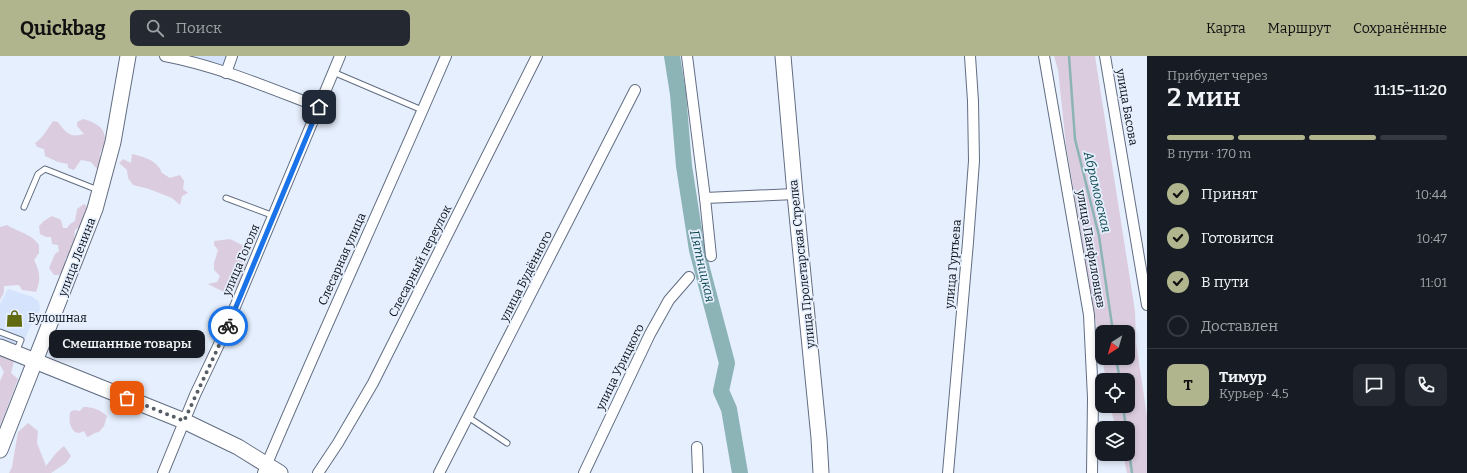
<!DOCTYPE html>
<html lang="ru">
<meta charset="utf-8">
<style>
:root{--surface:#171b24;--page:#242831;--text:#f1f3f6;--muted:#9ea1a6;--line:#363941;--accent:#b1b58e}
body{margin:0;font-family:Bitter,serif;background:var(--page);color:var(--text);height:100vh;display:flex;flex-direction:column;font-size:15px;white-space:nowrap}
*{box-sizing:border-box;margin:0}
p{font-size:13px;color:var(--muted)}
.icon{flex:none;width:22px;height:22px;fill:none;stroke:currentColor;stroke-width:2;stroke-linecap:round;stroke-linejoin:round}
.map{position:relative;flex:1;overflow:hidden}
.sheet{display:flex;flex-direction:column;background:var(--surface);width:320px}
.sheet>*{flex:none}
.needle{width:26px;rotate:217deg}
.buttons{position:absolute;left:1095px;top:269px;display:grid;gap:8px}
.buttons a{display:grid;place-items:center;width:40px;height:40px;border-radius:8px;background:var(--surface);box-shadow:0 2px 6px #0003;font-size:20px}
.pin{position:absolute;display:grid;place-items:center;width:34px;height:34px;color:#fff;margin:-17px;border-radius:8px;box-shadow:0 2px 6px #0006}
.courier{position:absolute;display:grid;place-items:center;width:40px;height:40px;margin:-20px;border:3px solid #1a73e8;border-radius:50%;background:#fff;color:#222;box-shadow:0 1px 5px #0007}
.bubble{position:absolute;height:28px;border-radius:8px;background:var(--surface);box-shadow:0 2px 6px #0003;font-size:13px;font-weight:600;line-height:28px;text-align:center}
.head em{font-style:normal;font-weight:600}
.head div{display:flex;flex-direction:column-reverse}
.head{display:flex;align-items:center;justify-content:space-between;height:68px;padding:0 20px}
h1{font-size:26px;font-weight:600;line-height:30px}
.bar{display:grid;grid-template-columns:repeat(4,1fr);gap:6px 4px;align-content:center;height:48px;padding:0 20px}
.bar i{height:5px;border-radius:3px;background:var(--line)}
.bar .selected{background:var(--accent)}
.bar p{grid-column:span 4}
.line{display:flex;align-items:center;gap:10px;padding:0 20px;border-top:1px solid var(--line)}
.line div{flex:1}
.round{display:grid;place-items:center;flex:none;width:42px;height:42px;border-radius:8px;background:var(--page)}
ol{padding:0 20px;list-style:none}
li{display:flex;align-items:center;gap:12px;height:44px}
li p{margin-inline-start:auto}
li .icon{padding:4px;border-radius:50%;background:var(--accent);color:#111;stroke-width:4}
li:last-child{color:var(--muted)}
li i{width:22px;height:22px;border:2px solid var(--line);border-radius:50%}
header{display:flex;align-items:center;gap:24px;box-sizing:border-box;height:56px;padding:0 20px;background:var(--accent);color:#111}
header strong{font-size:19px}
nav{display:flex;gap:22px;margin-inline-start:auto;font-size:14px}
.search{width:280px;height:36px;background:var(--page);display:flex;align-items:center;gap:10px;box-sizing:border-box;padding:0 14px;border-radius:8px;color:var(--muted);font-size:15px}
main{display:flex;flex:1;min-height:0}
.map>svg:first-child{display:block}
.built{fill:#d5e4fc}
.green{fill:#dbcddf}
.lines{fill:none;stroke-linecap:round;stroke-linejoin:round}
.stream{stroke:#8cb3b6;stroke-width:2.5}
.river{stroke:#8cb3b6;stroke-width:16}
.lane-casing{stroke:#616d82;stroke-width:7}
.street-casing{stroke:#616d82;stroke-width:12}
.secondary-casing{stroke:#616d82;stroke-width:17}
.lane{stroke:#fff;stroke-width:5}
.street{stroke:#fff;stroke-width:10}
.secondary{stroke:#fff;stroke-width:15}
.done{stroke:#565d67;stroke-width:4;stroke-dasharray:0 7.2}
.route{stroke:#1a73e8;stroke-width:5}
.labels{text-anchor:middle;stroke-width:3.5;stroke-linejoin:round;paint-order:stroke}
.street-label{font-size:12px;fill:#090e16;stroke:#e6effd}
.poi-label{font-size:12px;fill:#090e16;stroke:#e6effd;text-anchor:start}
.water-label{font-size:13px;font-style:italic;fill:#0d484d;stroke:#e6effd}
</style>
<header>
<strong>Quickbag</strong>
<div class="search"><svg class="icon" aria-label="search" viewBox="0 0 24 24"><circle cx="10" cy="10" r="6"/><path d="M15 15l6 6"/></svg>Поиск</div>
<nav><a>Карта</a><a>Маршрут</a><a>Сохранённые</a></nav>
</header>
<main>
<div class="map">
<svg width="1147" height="417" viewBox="0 0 1147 417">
<rect width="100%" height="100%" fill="#e6effd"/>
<!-- built -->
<g class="built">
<path d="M179,0H230L227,6L222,10L217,11Z"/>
<path d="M8,233L33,241L39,246L40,253L38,257L28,275L21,294L0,286V248Z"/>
</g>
<!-- green -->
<g class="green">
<path d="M1054,0H1095L1135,255L1136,287L1147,360V417H1127L1123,398H1128V372H1116L1110,350H1128V324H1106L1102,302H1128V276H1102V302L1066,89L1058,14Z"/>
<path d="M83,63C93,66 105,70 105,83C105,88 101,93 100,98C99,105 102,105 98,114L91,106L81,104L74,114L68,112V108L58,106L45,100L44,93L37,91L35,87C44,81 47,73 53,65L58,66C66,77 70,82 84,78L77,70V66Z"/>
<path d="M132,98C144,101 157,104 162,117L170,122L180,119L184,125L183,133L188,137L182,140L180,149L172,142L149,133L133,129L128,122L127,114L119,107L123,103L131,107Z"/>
<path d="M84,148L88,151L84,168L75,174C74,185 74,195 65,203V211L59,219H54L49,212L55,198L59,195L58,189L52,188L51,181H46L40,178L39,170L44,165L52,160L61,164L63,172H67L70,168L75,165L77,153Z"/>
<path d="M7,169C18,176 32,178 39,189V197L34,204C40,216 41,223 36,236L22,234L19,229L4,230V236L0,244V171Z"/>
<path d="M230,183L244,190L250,196L239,230L232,235L224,236L208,228L217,226L220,220L214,214V207L218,194L214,189V185Z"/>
<path d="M0,300L14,305L11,317L18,323L0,370V325L4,316L0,309Z"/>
<path d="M83,351C93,351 99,353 107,360L104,370L99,376C94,376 92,380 87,381L84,375L79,377L75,376C69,370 69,365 70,356L74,354L80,355Z"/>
<path d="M28,367L38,375L37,387L46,410L57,396L64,390L71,400L66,407L51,417H9L12,411L18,376Z"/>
</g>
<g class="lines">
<!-- stream -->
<g class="stream">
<path d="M1069,0L1075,83L1099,180L1113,276"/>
<path d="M1116,302L1120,324"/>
<path d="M1123,350L1126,372"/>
<path d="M1128,388L1132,417"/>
</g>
<!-- river -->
<path class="river" d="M672,0L678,38L684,110L697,194L727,307L721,335L729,353L740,417"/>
<defs>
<g id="lane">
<path d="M333,16L422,54"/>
<path d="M226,142L274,160"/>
<path d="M24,151L38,118L45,113L98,134"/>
<path d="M0,276L21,284L16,296"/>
<path d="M468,361L507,387"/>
</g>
<g id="street">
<path d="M165,0C218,10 269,32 319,51"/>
<path d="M687,0L705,142L711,200"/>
<path d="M1044,0L1089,259L1093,342L1092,417"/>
<path d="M1105,0L1147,249"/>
<path d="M226,17L232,0"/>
<path d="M705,142L795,138"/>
<path d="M697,391L698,417"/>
<path d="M163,417L195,339L222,282L340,0"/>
<path d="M263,417C322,277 386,140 446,0"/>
<path d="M318,417L338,387L373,327L537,0"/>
<path d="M439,417L635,34"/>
<path d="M584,417L650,278L669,244L689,221"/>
<path d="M948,417L968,186L974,105L973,45L970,0"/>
</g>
<g id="secondary">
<path d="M783,0L795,138L819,382L821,417"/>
<path d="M0,291L184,365L238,391L280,417"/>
<path d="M0,394L95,153L113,86L128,0"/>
</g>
</defs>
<!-- lane casing -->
<use href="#lane" class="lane-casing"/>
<!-- street casing -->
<use href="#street" class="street-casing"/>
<!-- secondary casing -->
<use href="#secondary" class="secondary-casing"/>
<!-- lane -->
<use href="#lane" class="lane"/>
<!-- street -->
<use href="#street" class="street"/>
<!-- secondary -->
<use href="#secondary" class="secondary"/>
</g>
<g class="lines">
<!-- done -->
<path class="done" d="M127,342L184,365L228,270"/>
<!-- route -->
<path class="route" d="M228,270L319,51"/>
</g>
<!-- icons -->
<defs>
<symbol id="shop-bare" viewBox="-9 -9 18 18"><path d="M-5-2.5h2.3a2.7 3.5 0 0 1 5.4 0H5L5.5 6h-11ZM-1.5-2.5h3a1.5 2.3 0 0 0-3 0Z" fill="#626a0f" stroke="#e6effd" stroke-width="2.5" paint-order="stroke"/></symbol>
</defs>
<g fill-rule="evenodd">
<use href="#shop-bare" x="2" y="250" width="25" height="25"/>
</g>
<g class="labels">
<!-- street labels -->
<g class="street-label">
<text transform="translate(1127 51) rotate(80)" y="4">улица Басова</text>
<text transform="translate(1091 193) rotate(80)" y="4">улица Панфиловцев</text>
<text transform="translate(77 201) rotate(-69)" y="4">улица Ленина</text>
<text transform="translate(342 203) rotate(-66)" y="4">Слесарная улица</text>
<text transform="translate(241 204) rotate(-67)" y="4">улица Гоголя</text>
<text transform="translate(420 205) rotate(-63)" y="4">Слесарный переулок</text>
<text transform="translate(802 208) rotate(-96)" y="4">улица Пролетарская Стрелка</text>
<text transform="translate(953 208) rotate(-85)" y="4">улица Гуртьева</text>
<text transform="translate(526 220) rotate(-63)" y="4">улица Будённого</text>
<text transform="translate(620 311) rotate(-64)" y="4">улица Урицкого</text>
</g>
<!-- poi labels -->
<g class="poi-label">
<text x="28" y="266">Булошная</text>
</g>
<!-- water labels -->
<g class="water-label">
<text transform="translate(1098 136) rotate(77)" y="5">Абрамовская</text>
<text transform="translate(703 210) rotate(77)" y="5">Пятницкая</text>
</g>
</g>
</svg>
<div class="buttons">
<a><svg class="needle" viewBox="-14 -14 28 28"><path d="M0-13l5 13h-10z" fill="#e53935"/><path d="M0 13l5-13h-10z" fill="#9ea1a6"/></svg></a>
<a><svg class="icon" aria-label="locate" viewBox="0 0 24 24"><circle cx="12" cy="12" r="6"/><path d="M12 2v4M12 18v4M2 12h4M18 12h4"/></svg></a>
<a><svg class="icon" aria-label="layers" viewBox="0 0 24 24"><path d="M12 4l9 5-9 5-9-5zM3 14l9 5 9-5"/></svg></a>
</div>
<div class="pin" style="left:127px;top:342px;background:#ea580c"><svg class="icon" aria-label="bag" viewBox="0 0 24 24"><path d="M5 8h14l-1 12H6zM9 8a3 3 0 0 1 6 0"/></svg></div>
<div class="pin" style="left:319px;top:51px;background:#1f2937"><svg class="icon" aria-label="home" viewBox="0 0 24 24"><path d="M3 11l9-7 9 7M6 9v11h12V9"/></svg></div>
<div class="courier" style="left:228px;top:270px"><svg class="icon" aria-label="bike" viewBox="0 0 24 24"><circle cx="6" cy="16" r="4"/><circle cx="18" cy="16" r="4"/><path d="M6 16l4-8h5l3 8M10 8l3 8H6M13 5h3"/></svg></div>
<div class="bubble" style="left:49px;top:274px;width:156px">Смешанные товары</div>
</div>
<section class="sheet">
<div class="head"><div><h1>2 мин</h1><p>Прибудет через</p></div><em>11:15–11:20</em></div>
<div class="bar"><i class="selected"></i><i class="selected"></i><i class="selected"></i><i></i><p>В пути · 170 m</p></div>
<ol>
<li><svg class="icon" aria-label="check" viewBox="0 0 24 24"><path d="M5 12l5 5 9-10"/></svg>Принят<p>10:44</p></li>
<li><svg class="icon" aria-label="check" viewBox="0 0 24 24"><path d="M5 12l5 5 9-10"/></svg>Готовится<p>10:47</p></li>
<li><svg class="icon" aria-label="check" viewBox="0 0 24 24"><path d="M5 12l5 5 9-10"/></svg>В пути<p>11:01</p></li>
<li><i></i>Доставлен</li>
</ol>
<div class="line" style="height:72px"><b class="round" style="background:var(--accent);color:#111">Т</b><div><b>Тимур</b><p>Курьер · 4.5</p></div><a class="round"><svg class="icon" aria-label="chat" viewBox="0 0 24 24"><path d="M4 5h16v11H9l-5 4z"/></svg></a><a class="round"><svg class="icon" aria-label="phone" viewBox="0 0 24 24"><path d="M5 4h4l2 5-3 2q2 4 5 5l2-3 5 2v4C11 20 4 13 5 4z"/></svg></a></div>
</section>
</main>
